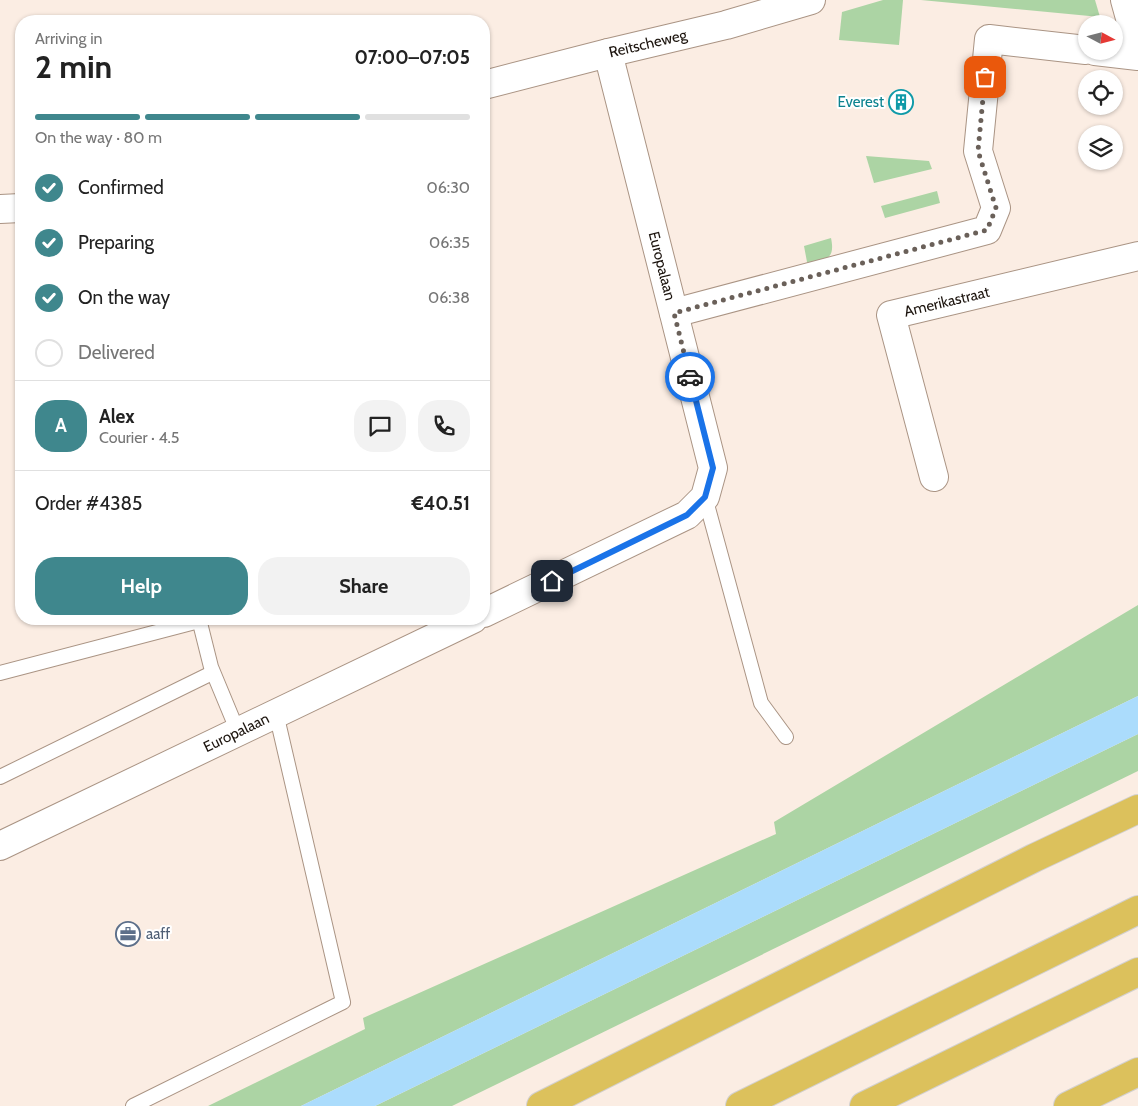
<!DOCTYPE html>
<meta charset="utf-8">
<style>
:root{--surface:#fff;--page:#f2f2f2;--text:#222;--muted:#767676;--line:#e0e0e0;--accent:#3f878d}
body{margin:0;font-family:Cabin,sans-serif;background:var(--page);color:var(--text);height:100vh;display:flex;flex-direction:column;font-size:19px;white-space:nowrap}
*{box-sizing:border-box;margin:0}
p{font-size:16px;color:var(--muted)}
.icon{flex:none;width:28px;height:28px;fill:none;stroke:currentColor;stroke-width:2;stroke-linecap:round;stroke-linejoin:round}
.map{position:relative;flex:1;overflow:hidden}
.drawer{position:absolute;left:15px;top:15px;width:475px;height:610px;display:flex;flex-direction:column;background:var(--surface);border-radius:20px;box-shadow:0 1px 4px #0004}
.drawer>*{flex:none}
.needle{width:32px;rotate:97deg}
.fabs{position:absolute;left:1078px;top:15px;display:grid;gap:10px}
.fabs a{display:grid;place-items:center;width:45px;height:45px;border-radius:50%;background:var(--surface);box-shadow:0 1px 4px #0004;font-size:25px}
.pin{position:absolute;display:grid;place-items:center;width:42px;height:42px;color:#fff;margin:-21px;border-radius:10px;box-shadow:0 2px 8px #0006}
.courier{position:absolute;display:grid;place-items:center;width:50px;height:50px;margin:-25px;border:4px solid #1a73e8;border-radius:50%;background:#fff;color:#222;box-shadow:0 1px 6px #0007}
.head em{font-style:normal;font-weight:800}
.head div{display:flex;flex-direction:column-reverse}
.head{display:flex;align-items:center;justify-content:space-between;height:85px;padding:0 20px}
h1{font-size:32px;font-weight:800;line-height:38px}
.bar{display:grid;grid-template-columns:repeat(4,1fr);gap:8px 5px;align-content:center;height:60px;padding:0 20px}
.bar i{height:6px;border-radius:4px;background:var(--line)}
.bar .selected{background:var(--accent)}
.bar p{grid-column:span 4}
.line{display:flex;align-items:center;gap:12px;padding:0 20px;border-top:1px solid var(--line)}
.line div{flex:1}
.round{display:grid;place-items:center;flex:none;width:52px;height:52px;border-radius:20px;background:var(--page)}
ol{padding:0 20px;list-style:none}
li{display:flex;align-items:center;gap:15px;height:55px}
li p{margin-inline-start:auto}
li .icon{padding:5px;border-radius:50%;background:var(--accent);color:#fff;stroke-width:4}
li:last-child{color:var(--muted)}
li i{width:28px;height:28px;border:2px solid var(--line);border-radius:50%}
.button{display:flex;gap:10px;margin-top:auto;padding:10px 20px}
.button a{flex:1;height:58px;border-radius:20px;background:var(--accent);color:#fff;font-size:20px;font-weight:800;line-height:58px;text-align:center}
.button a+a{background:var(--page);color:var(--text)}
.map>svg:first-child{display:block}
.green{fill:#acd4a4}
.water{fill:#abdcfc}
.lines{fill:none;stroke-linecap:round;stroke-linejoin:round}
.service-casing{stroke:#aa9484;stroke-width:16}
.minor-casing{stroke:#aa9484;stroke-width:30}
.tertiary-casing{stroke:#aa9484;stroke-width:30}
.motorway-casing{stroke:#d2d0cf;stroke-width:30}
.service{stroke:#fff;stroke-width:14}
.minor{stroke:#fff;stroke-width:28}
.tertiary{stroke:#fff;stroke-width:28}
.motorway{stroke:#dcc15c;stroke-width:28}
.done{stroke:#6a6059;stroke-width:5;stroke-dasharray:0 9}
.route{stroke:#1a73e8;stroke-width:6}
.labels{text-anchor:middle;stroke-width:4;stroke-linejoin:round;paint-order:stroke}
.street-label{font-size:15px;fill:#1c140e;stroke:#fff}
.culture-label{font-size:15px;fill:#0d838f;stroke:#fff;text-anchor:end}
.service-label{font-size:15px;fill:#4e5e75;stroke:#fff;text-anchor:start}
</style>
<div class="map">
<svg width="1138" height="1106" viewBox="0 0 1138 1106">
<rect width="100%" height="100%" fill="#fbede3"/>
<!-- green -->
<g class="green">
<path d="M883,0H903L899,45L839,40L842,12Z"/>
<path d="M921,0H1095L1100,17Z"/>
<path d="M866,156L929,161L932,169L874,183Z"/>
<path d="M937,191L940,203L885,218L881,206Z"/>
<path d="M831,238C835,257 828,259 813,265L807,262L804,246Z"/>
<path d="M1138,605V696L301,1106H208L365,1029L363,1018L776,834L774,822Z"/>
<path d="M1138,734V771L452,1106H375Z"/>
</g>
<!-- water -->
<path class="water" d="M1138,696V734L375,1106H301Z"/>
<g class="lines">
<defs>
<g id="service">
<path d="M705,497L761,703L786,737"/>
<path d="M199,619L211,667L238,732"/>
<path d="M0,673L199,621"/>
<path d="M0,777L212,673"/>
<path d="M133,1106L343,1002L276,713"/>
</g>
<g id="minor">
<path d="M1125,0L1138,47"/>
<path d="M1095,51L1138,56"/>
<path d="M674,313L987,230L996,208L978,151L989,39L1086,50"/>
<path id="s1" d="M934,477L891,315L1138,256"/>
<path d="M484,613L687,515L705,497L713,468L608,53"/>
<path id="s2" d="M0,846L473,619"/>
</g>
<g id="tertiary">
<path id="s3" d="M484,85L608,53L726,25L811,0"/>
<path d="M0,209L21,208"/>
</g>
<g id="motorway">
<path d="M541,1106L1034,858L1138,809"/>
<path d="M740,1106L1138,910"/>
<path d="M864,1106L1138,972"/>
<path d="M1068,1106L1138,1072"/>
</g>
</defs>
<!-- service casing -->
<use href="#service" class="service-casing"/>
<!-- minor casing -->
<use href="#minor" class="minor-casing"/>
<!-- tertiary casing -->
<use href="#tertiary" class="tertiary-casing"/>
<!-- motorway casing -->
<use href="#motorway" class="motorway-casing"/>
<!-- service -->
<use href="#service" class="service"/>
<!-- minor -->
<use href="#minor" class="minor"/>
<!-- tertiary -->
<use href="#tertiary" class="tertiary"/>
<!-- motorway -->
<use href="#motorway" class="motorway"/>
</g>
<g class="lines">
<!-- done -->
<path class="done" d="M690,377L674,313L987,230L996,208L978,151L985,77"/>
<!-- route -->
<path class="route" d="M552,581L687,515L705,497L713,468L690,377"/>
</g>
<!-- icons -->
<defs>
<symbol id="building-ring" viewBox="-11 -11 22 22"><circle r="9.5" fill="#fff" stroke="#0f9aa8" stroke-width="1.5"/><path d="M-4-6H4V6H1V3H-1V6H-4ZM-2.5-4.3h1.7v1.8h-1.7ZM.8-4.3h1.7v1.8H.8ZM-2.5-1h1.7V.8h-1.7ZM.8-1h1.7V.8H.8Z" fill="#0f9aa8"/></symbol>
<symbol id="office-ring" viewBox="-11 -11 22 22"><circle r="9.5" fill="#fff" stroke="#5c6f8a" stroke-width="1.5"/><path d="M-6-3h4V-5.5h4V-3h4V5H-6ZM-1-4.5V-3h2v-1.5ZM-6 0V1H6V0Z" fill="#5c6f8a"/></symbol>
</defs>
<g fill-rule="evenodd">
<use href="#building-ring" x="887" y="88" width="28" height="28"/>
<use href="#office-ring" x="114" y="920" width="28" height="28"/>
</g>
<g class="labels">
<!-- street labels -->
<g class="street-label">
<text dy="5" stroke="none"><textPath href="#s3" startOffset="169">Reitscheweg</textPath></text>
<text transform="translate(662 266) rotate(76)" y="5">Europalaan</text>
<text dy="5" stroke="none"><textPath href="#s1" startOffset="225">Amerikastraat</textPath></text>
<text dy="5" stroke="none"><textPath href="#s2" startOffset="262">Europalaan</textPath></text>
</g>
<!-- culture labels -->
<g class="culture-label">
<text x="884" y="107">Everest</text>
</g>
<!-- service labels -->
<g class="service-label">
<text x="146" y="939">aaff</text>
</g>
</g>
</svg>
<div class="fabs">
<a><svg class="needle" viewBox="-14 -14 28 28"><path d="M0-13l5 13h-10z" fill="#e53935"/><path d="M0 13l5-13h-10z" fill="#767676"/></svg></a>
<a><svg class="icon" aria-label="locate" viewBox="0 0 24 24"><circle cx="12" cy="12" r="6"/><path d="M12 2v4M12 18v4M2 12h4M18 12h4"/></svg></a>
<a><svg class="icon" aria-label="layers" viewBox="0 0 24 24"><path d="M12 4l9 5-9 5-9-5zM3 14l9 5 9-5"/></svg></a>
</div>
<div class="pin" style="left:985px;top:77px;background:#ea580c"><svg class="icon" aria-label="bag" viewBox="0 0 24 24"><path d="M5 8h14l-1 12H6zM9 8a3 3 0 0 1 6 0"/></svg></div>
<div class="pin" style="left:552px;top:581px;background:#1f2937"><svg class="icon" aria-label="home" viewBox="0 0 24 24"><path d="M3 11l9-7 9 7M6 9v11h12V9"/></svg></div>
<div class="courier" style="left:690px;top:377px"><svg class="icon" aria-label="car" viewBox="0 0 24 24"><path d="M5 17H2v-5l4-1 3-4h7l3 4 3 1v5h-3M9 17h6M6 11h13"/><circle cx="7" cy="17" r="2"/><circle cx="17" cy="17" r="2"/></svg></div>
<section class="drawer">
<div class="head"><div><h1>2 min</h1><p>Arriving in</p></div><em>07:00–07:05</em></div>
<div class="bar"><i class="selected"></i><i class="selected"></i><i class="selected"></i><i></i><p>On the way · 80 m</p></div>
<ol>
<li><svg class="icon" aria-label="check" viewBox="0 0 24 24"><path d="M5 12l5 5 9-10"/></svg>Confirmed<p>06:30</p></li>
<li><svg class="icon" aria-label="check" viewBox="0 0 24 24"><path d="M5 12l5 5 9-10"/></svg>Preparing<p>06:35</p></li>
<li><svg class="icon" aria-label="check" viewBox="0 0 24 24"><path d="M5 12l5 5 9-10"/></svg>On the way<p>06:38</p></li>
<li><i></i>Delivered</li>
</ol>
<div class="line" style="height:90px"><b class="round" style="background:var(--accent);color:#fff">A</b><div><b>Alex</b><p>Courier · 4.5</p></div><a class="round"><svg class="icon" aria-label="chat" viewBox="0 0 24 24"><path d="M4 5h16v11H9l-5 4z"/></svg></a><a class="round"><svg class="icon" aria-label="phone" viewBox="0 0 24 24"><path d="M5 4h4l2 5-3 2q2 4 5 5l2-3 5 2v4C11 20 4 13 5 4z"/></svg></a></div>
<div class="line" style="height:65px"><div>Order #4385</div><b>€40.51</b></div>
<div class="button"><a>Help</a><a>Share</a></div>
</section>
</div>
